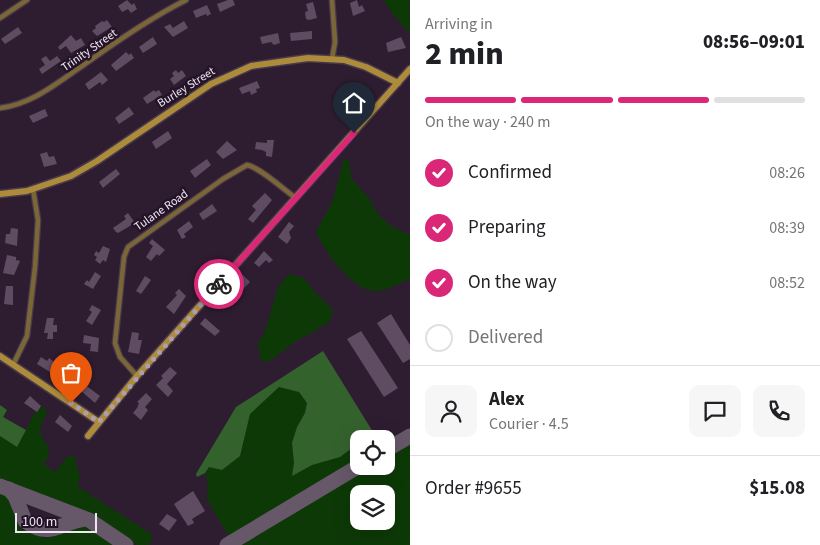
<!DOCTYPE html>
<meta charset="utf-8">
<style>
:root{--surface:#fff;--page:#f6f6f6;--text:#202124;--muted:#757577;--line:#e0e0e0;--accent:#db2777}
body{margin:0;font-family:"Source Sans 3",sans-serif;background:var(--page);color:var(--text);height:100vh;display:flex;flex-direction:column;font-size:19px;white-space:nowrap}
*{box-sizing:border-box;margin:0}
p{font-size:16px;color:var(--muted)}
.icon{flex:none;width:28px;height:28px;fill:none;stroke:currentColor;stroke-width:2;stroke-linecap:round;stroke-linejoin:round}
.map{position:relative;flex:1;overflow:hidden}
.details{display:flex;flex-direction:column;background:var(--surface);width:410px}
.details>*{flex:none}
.fabs{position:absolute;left:350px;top:430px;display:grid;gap:10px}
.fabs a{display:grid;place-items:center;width:45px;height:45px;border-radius:10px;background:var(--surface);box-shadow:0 5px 20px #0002;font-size:25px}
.scale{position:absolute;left:15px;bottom:12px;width:82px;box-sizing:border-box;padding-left:5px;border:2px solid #f0e5f3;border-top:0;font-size:14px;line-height:18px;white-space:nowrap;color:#f0e5f3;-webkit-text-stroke:4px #241427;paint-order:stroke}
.pin{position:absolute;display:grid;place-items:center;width:42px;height:42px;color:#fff;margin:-51px -21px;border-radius:50% 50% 50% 0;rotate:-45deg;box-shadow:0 0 5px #0007}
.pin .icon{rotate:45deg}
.courier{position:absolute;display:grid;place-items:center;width:50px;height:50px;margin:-25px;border:4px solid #db2777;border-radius:50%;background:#fff;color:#222;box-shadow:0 1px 6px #0007}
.summary em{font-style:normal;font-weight:800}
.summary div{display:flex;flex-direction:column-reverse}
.summary{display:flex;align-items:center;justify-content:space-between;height:85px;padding:0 15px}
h1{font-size:32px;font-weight:800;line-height:38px}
.bar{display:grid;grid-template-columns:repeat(4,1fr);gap:8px 5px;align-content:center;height:60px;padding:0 15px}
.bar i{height:6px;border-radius:4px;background:var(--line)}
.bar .active{background:var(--accent)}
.bar p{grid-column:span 4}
.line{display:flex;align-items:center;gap:12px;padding:0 15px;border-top:1px solid var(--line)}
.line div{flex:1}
.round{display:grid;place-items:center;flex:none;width:52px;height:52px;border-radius:10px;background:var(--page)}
ol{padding:0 15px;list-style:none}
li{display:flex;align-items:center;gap:15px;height:55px}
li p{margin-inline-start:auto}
li .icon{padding:5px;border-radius:50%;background:var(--accent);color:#fff;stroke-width:4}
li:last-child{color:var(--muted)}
li i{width:28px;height:28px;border:2px solid var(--line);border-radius:50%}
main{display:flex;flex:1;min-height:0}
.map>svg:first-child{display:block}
.green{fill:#0d3907;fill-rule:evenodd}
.forest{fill:#34622d}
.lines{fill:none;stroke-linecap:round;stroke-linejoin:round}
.taxiway{stroke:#665769;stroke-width:15}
.building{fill:#5f4c63}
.street-casing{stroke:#49394c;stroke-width:7}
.secondary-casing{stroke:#49394c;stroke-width:9}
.street{stroke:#7b6637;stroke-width:4.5}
.secondary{stroke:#ac8b3a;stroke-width:6}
.done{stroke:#ac9faf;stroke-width:5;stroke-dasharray:0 9}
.route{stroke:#db2777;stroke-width:6}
.labels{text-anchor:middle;stroke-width:5;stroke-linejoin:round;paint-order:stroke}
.street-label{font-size:12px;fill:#f0e5f3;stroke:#241427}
</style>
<main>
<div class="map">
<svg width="410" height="545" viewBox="0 0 410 545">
<rect width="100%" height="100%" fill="#2e1d31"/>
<!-- green -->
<g class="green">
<path d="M384,0H409L410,34L390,10Z"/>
<path d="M344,158L349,162L351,178L369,198L377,213L391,226L410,235V278C403,283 383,292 374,291C351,289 325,252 316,232L333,200Z"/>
<path d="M289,274L304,278L316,294L333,309L331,319L327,324L295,342L274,358L266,363L260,359L258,343L265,332L278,287Z"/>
<path d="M279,387L299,392L307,403L305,413L297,427L292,443L294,463L292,475L312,465L339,457L359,443V459L229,537L207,499L208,486L205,470L209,466L222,470L240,456L250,414Z"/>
<path d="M41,406L45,408L47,414C27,443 61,440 44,464L55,472L68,456H75L80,479L77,486L153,535L149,545H137L90,516L0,481V436L17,447L37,408Z"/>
<path d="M410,442V545H237L369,466H386V456ZM359,494H386V521H359Z"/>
<path d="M0,491C16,497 17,515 21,529L45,538L82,522L119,545H0Z"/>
</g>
<!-- forest -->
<g class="forest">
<path d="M323,351L373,432L364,439H359V443L340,457L312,465L292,476L294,463L292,443L297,427L305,413L307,403L299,392L279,387L250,414L240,456L222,470L209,467L205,473L197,477L196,474L236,407Z"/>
<path d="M0,405L7,410L3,417L26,430L17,447L0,436Z"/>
</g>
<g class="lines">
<!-- taxiway -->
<g class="taxiway">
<path d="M386,450L410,436"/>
<path d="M0,486L89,520L126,545"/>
<path d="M9,489L15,496L25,521C50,540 61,522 85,519"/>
<path d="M227,545L359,466"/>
</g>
</g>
<!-- building -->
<g class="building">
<path d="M127,0L132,5L134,3L137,9L131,13L128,9L122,12L118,6Z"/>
<path d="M228,0H233L235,5L220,12L217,4Z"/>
<path d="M357,0L359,7L362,5L365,11L353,16L350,3Z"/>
<path d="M313,2L317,18L309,20L306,19L305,12L308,11L306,4Z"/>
<path d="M207,5L211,14L207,16L206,14L196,18L193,11Z"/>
<path d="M107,20L112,27L97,36L92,31L96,28L95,26L102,21L104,22Z"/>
<path d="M184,21L188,28L173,37L164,27L170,24L173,28Z"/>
<path d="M18,27L22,33L5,44L1,39Z"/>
<path d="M312,31V39L291,41L290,33Z"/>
<path d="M278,33L280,43L274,45L271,42L262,44L260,37Z"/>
<path d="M71,35L76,41L81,38L85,45L71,53L66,46L60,50L58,47Z"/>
<path d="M153,37L157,44L143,53L139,47Z"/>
<path d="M401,37L406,48L388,52L386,43Z"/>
<path d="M126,52L129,55L131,53L134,58L116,71L111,65Z"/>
<path d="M46,56L50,61L57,56L61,61L42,74L39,69L45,65L41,59Z"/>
<path d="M176,70L178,73L182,70L186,76L174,85L170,79L174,76L172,73Z"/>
<path d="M101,72L108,80L102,85L100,82L89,90L85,84Z"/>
<path d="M257,81L260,88L256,89L257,92L251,95L250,91L242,94L239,88Z"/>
<path d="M154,90L155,92L159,90L162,95L147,104L143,98Z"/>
<path d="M129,107L134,114L119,124L115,118Z"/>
<path d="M45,109L48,116L33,123L29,116Z"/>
<path d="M168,131L172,138L156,149L152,142Z"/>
<path d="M267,140H274L272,157L266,156V152L262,150L255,149L256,142L267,143Z"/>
<path d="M227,141L237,150L223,159L216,152Z"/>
<path d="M47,152L49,157L54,156L57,164L44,167L40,154Z"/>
<path d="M207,159L211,165L195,178L190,171Z"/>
<path d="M116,169L120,174L103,188L99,182Z"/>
<path d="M265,193L272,200L253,223L248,219L256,210L252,206Z"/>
<path d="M212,204L217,211L203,220L199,214Z"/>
<path d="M128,213L135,223L118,233L116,232L113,228L126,219L124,216Z"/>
<path d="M189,221L193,227L184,234L186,237L182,239L177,230Z"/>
<path d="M289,222L294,226L289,232L291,238L287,244L278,237Z"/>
<path d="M11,228L18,229L17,246L5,243L6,234H10Z"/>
<path d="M152,239L165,250L159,256L157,254L151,261L146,257L153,246L149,243Z"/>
<path d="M103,246L110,249L106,262L103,260L100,264L95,260L97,257L94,255L96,251L99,253Z"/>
<path d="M264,251L273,260L269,263L266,260L259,267L254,263Z"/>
<path d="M7,255L16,257V260L20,261L14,275L3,273Z"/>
<path d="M210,260L214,265L201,279L196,274Z"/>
<path d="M95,272L101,276L93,289L84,284L87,280L89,282Z"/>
<path d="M243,275L250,282L243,289L241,288L235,293L231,289Z"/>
<path d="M145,276L151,280L141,294L136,291Z"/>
<path d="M6,286H13V305L4,304Z"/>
<path d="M179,289L186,296L174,314L166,307L177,295L175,293Z"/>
<path d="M92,305L101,310L92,325L86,321L92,312L89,310Z"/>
<path d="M391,314L410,345V359L403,363L377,323Z"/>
<path d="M47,318H54L53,325H57V332H53V339H47L48,333H44Z"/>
<path d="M205,318L220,331L215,336L200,324Z"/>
<path d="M361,331L398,388L384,397L347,339Z"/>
<path d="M132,332L139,333L138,340H142L139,354L128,352Z"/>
<path d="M84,335L99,338L98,352L90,351L91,344L83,343Z"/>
<path d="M41,357L47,361L49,358L54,362L50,372L37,364Z"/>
<path d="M170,367L177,373L167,384L173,391L168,397L156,385L163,378L161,376Z"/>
<path d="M84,384L100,396L95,403L80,390Z"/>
<path d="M146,393L152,399L145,407L148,410L141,420L133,413L137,408L139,403L137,402Z"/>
<path d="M30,396L41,406L37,412L24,403Z"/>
<path d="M60,415L72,426L68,432L55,422Z"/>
<path d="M193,491L205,511L192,519L194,523L188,526L174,504Z"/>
<path d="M167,514L177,520L169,531L159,524Z"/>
</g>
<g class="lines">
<defs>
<g id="street">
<path d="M332,0L335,42L332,59"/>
<path d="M0,18L27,0"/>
<path d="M0,108C33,104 58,82 85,64C117,41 150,18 186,0"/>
<path d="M13,365L27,336L35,267L38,220L33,189"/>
<path d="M137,376L120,357L115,343L124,257L128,247L223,179L247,165C259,167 283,189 296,198"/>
</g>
<g id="secondary">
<path d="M0,194L27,191L71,176L97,161L211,84L251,66L308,58L344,60L366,67L398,83"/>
<path d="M0,356L99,422"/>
<path d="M88,436L137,376L410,69"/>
</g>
</defs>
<!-- street casing -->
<use href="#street" class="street-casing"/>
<!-- secondary casing -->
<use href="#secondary" class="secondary-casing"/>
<!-- street -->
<use href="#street" class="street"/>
<!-- secondary -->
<use href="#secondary" class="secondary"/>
</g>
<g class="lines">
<!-- done -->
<path class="done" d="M71,403L99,422L219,284"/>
<!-- route -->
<path class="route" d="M219,284L354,133"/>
</g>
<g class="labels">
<!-- street labels -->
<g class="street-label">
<text transform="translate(89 50) rotate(-35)" y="4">Trinity Street</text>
<text transform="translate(186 87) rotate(-32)" y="4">Burley Street</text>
<text transform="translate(161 210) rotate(-35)" y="4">Tulane Road</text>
</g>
</g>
</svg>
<div class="fabs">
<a><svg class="icon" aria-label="locate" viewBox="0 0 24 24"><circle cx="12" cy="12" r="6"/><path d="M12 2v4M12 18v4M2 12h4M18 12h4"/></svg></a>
<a><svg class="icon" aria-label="layers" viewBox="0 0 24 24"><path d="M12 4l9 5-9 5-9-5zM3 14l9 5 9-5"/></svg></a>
</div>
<div class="scale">100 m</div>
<div class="pin" style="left:71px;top:403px;background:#ea580c"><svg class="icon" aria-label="bag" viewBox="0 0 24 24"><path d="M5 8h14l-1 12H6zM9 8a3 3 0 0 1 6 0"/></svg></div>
<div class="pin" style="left:354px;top:133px;background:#1f2937"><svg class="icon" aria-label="home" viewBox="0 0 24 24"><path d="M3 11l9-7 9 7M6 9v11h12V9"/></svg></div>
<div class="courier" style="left:219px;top:284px"><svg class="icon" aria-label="bike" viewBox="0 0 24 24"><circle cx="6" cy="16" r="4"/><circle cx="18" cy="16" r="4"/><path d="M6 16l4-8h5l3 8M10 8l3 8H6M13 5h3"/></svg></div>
</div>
<section class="details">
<div class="summary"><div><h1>2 min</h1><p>Arriving in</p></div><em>08:56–09:01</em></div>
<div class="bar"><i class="active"></i><i class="active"></i><i class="active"></i><i></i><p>On the way · 240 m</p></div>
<ol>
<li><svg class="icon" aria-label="check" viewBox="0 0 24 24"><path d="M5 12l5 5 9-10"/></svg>Confirmed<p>08:26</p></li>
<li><svg class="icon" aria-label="check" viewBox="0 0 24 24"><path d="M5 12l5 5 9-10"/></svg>Preparing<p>08:39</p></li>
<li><svg class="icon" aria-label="check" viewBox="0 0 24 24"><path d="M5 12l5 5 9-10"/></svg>On the way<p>08:52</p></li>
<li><i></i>Delivered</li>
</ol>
<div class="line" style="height:90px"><a class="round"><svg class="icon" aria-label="person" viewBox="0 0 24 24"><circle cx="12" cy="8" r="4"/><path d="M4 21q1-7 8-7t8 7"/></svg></a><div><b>Alex</b><p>Courier · 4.5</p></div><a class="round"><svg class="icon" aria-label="chat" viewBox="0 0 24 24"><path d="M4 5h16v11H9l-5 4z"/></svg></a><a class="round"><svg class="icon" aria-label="phone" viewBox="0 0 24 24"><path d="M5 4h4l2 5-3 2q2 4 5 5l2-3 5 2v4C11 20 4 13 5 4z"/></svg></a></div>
<div class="line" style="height:65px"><div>Order #9655</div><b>$15.08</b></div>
</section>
</main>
